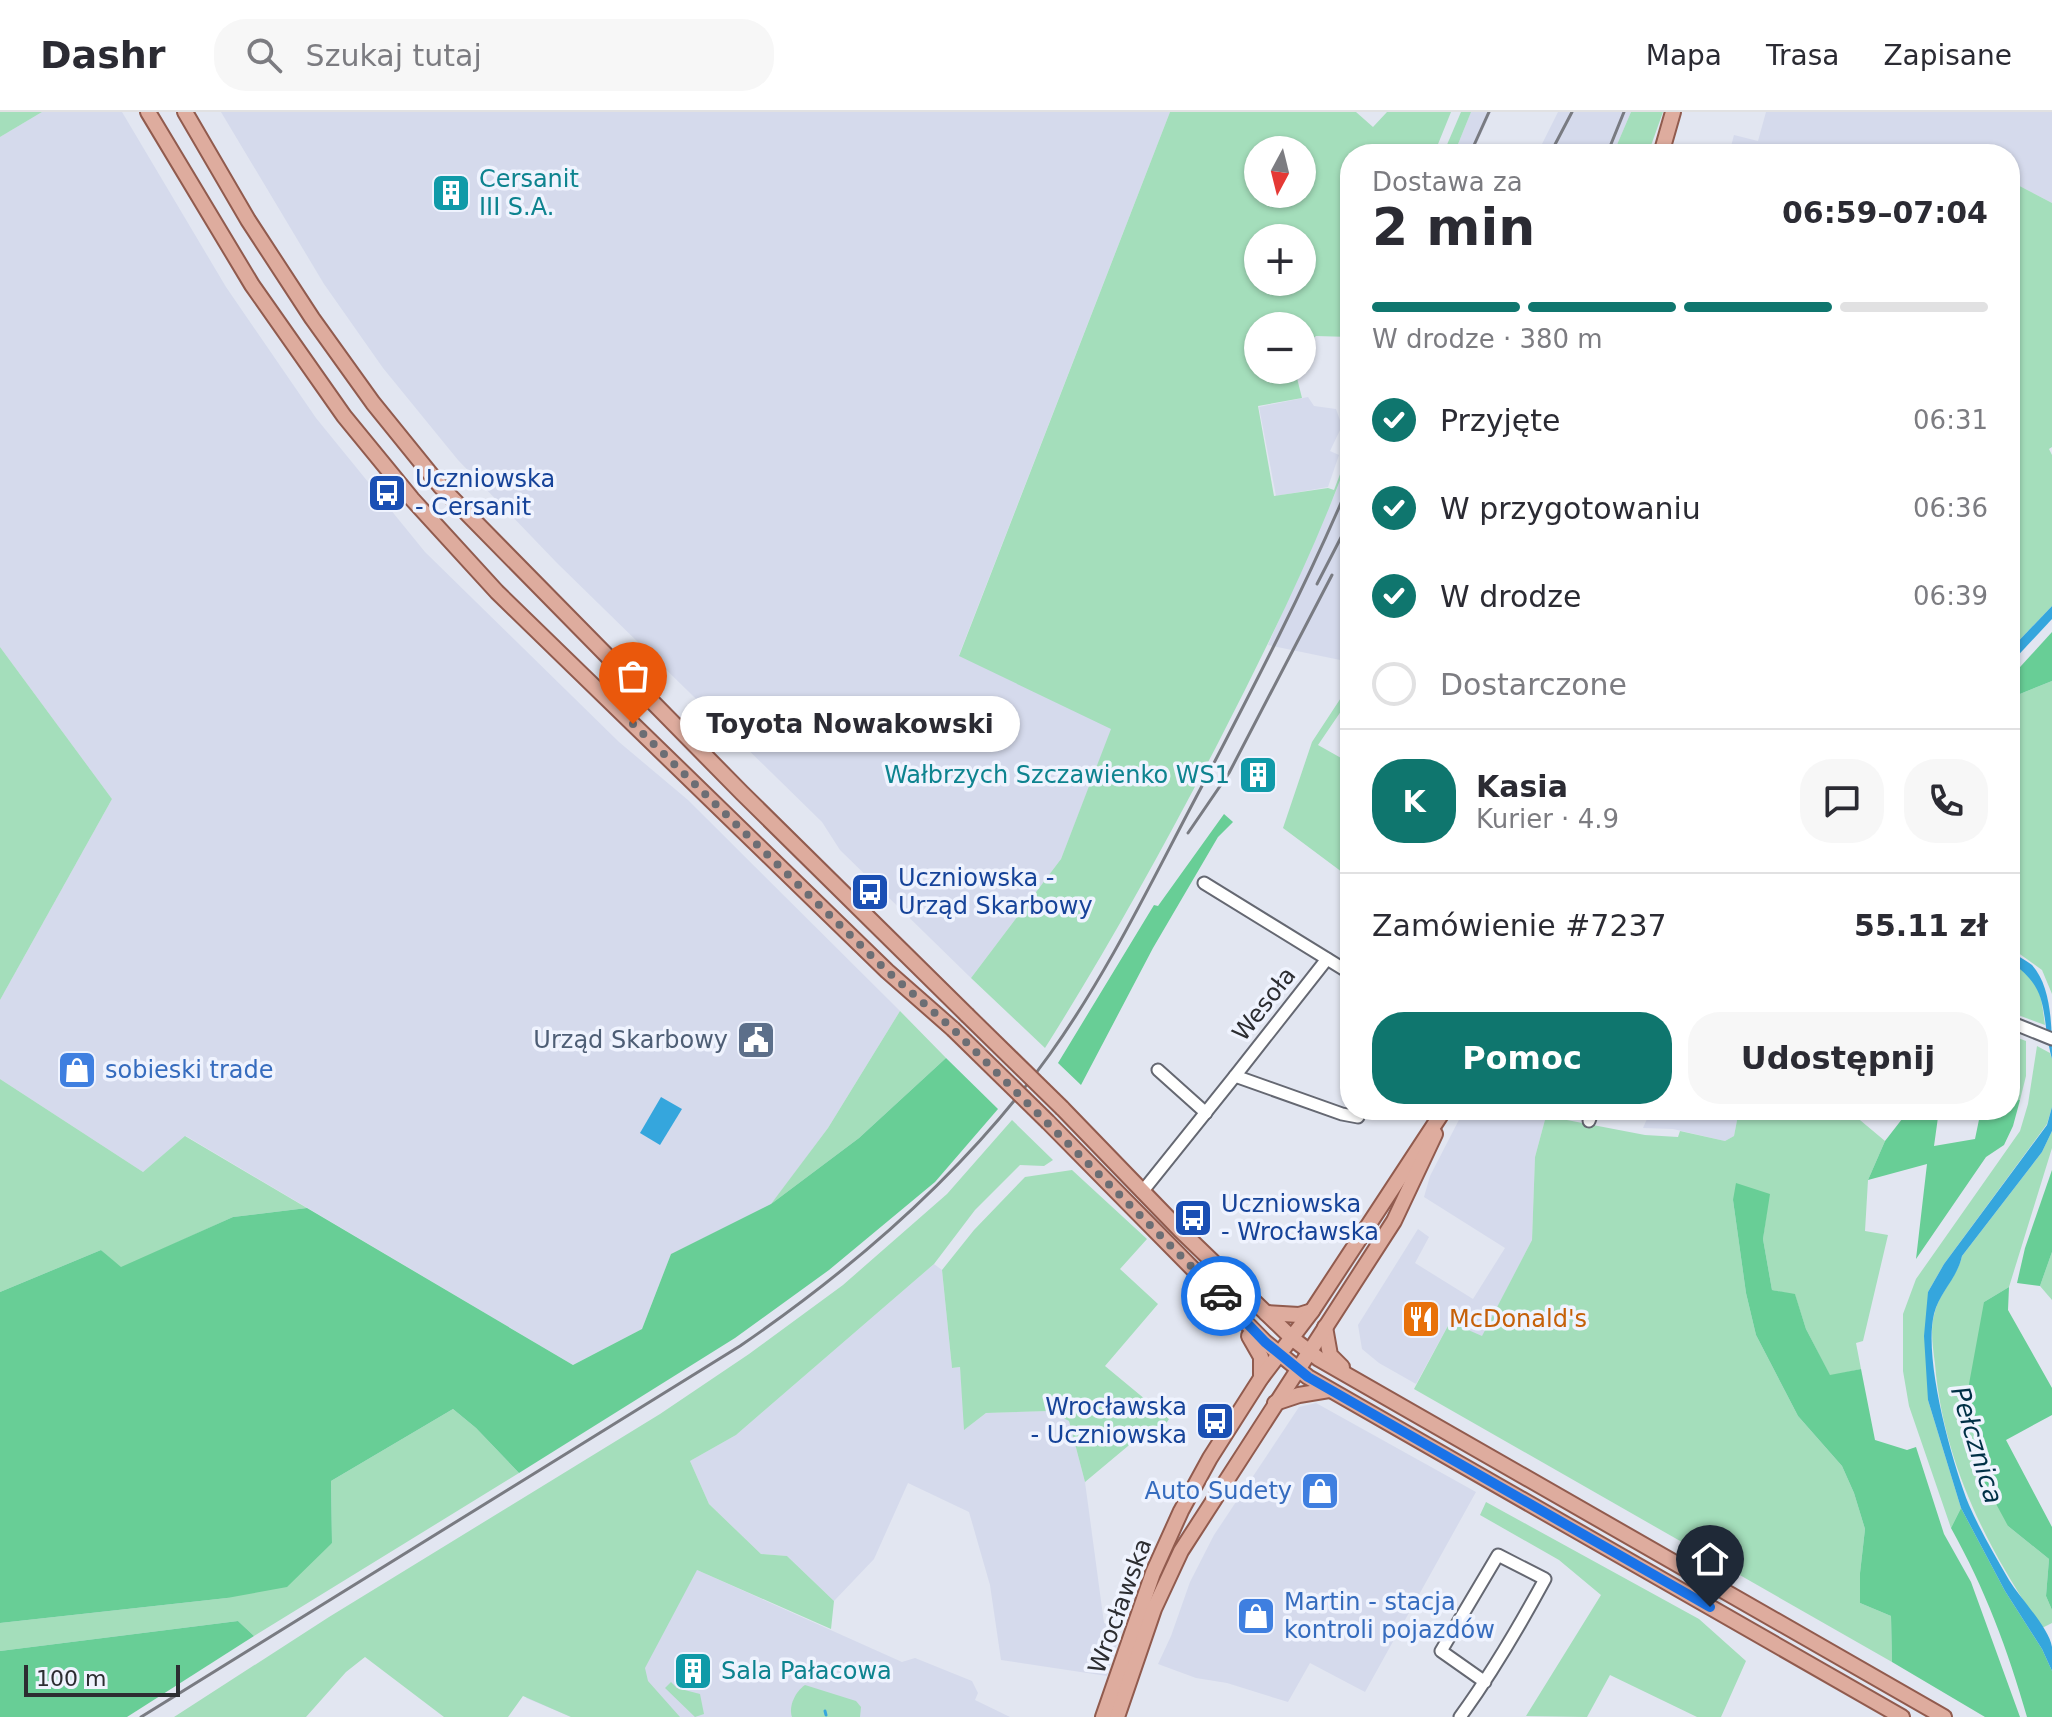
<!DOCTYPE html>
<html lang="pl">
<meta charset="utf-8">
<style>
:root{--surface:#fff;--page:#f7f7f7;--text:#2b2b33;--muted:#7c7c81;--line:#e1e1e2;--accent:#0f766e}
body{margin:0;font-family:"DejaVu Sans",sans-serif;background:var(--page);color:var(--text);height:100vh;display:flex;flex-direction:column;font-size:30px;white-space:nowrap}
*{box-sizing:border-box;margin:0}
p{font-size:26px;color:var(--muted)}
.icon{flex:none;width:44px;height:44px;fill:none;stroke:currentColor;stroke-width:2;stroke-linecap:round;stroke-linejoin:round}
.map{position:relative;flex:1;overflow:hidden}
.details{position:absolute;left:1340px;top:32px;width:680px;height:976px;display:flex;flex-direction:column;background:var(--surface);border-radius:32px;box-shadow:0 2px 6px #0004}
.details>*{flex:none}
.needle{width:52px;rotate:187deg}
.fabs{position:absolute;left:1244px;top:24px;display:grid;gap:16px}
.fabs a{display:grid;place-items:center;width:72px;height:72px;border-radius:50%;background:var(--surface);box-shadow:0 2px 6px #0004;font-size:40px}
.scale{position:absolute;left:24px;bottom:20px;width:156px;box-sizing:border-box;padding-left:8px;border:4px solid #2c2d31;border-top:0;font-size:22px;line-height:28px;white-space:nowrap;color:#2c2d31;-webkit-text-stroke:6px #eff3fe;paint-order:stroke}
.pin{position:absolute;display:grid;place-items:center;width:68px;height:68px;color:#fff;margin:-82px -34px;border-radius:50% 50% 50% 0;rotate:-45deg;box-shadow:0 0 8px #0007}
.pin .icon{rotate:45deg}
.courier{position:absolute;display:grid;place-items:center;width:80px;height:80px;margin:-40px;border:6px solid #1a73e8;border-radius:50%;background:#fff;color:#222;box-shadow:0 2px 10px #0007}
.bubble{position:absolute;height:56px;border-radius:28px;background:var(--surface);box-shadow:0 2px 6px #0004;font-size:26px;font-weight:700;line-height:56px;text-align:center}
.overview em{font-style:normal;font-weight:700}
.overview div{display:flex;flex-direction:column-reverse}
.overview{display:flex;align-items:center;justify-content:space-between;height:136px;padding:0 32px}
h1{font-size:52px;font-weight:700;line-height:60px}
.bar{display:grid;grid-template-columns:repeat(4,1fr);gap:12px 8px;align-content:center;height:96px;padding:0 32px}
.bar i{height:10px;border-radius:6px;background:var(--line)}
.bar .active{background:var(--accent)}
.bar p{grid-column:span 4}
.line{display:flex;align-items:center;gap:20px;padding:0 32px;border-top:2px solid var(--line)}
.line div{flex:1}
.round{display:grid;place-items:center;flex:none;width:84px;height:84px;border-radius:32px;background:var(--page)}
ol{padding:0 32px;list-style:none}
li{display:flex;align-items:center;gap:24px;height:88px}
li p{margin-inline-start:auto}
li .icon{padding:8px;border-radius:50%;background:var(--accent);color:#fff;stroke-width:4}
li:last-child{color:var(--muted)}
li i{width:44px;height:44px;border:4px solid var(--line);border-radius:50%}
.action{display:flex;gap:16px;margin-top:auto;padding:16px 32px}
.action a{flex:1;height:92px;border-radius:32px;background:var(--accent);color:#fff;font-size:32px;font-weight:700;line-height:92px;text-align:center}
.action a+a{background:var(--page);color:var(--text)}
header{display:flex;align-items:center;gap:48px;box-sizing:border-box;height:112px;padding:0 40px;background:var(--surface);border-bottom:2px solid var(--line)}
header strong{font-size:38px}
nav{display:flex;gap:44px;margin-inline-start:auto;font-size:28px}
.search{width:560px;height:72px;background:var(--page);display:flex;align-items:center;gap:20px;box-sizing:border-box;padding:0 28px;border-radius:32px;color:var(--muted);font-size:30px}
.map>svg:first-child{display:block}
.built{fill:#d5daec}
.green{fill:#a4debb;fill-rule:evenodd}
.forest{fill:#68ce96}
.water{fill:#35a6dd}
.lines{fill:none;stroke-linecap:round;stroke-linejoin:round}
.stream{stroke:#35a6dd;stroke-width:3}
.minor-casing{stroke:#656872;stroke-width:15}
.major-casing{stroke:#915b4e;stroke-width:18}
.minor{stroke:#fff;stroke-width:11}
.major{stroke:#deac9e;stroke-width:14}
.rail{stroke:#797b82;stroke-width:3}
.major-bridge-casing{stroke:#915b4e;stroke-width:18;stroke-linecap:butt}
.major-bridge{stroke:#deac9e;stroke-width:14}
.done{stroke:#6c6e74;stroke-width:8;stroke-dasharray:0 14.4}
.route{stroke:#1a73e8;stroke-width:10}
.labels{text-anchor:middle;stroke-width:7;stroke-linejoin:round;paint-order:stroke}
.culture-label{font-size:24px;fill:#0d838f;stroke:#eff3fe;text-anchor:start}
.transit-label{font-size:24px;fill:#164399;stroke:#eff3fe;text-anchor:start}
.street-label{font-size:24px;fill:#2c2d31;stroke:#eff3fe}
.service-label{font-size:24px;fill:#4e5e75;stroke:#eff3fe;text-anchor:end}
.shop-label{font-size:24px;fill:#366cbe;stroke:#eff3fe;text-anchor:start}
.food-label{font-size:24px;fill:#c56008;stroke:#eff3fe;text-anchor:start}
.water-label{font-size:26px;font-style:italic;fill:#003046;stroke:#eff3fe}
</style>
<header>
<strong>Dashr</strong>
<div class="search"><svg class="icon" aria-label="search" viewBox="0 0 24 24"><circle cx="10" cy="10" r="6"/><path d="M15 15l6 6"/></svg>Szukaj tutaj</div>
<nav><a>Mapa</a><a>Trasa</a><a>Zapisane</a></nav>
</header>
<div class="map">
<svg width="2052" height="1605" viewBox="0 0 2052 1605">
<rect width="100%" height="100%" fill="#e2e6f1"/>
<!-- built -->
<g class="built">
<path d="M42,0H122L226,175L316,306L425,440L619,630L688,688L900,899L828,1016L771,1093L671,1142L642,1217L573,1253L186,1024L143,1060L0,967V888L112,687L0,535V25Z"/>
<path d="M221,0H1170L959,543L1112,616L1061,747L971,866L840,738L822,710L557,451L458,348L383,256L324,172Z"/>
<path d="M1471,0H1491L1472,42H1454Z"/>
<path d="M1558,0H1631L1613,42H1537Z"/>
<path d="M1766,0H2052V91L2010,69V42H1963L1946,33L1940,42H1729L1734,23L1758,29Z"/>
<path d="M1308,285L1314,294L1336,297L1342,314L1330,339L1339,343L1328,375L1276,384L1259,295Z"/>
<path d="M1350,342V550L1268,533L1336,379Z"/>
<path d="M1464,998H1536L1546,1004L1535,1045L1532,1128L1482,1225L1450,1210L1416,1272L1379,1251L1362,1237L1358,1213L1418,1117L1429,1125L1415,1151L1473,1187L1505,1136L1424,1085L1430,1064Z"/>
<path d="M1651,998H1739L1734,1024L1725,1029L1673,1017L1643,1016Z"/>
<path d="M934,1152L942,1158L952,1256L960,1255L965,1317L986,1301L1049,1299L1069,1309L1085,1370L1104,1511L1121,1518L1107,1564L1001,1548L990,1473L969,1400L908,1371L874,1447L834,1489L787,1444L761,1442L709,1392L690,1349L736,1323Z"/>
<path d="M1316,1291L1476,1380L1365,1580L1310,1551L1288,1590L1227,1571L1196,1566L1158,1552L1171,1524L1190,1470L1214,1423L1299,1295Z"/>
<path d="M628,1427L902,1550L915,1546L972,1569L978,1581L975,1588L1010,1605H571L526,1586Z"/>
</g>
<!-- green -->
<g class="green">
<path d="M0,0H42L0,25Z"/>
<path d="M1170,0H1356L1373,15L1387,0H1451L1434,42H1350V225L1316,224L1302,235V214H1258V258H1295L1302,286L1258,294L1274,384L1328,376L1334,378L1350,336V342C1313,443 1265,539 1216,635C1162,738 1107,838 1045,936L971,866L1061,747L1111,617L959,544ZM1258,38H1302V82H1258ZM1258,126H1302V170H1258Z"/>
<path d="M1461,0H1471L1454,42H1443Z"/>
<path d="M1631,0H1663L1648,42H1613Z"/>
<path d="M2010,69L2052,91V335L2049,337L2052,343V494L2010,538Z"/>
<path d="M0,535L112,687L0,888Z"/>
<path d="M2052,569V882L2042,858L2010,835V586Z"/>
<path d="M1350,572V586L1318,633L1350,651V766L1283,716L1312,630Z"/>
<path d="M2010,850C2042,870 2040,878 2045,913L2010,900Z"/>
<path d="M900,899L946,946L859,1026L771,1092L828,1016Z"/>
<path d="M2010,923L2026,929V964L2020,988L2010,986Z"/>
<path d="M2037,934L2050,941L2052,947V995L2047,1012L1944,1152L1928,1180V1288L1961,1396L1951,1416L1909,1294L1903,1259V1202L1916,1167L2020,1019L2028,992Z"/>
<path d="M0,967L143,1060L185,1024L307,1096L233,1105L121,1156L101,1138L0,1180Z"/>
<path d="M1739,998H1848L1885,1029L1868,1068L1865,1119L1888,1123L1863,1229L1856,1231L1861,1257L1830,1264L1806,1217L1795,1183L1772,1178L1763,1127L1769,1082L1733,1088L1746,1181L1756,1223L1798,1304L1842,1354L1854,1381L1865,1417L1860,1461V1491L1891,1504L1892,1550L1414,1277L1450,1210L1482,1224L1532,1128L1535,1045L1546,1004L1645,1023L1678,1025L1680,1019L1725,1029L1734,1024Z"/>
<path d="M1012,1008L1053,1048L1044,1054L1020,1053L975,1098L934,1152L736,1323L690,1349L709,1392L761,1442L787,1444L834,1489L831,1517L697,1458L645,1556L648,1569L680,1605H571L523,1584L508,1605H444L365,1545L346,1560L306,1605H174L329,1505L660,1302L749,1242L843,1173L947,1082Z"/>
<path d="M2052,1019V1036L2009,1175L1984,1190L2008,1414L2049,1447L2046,1484L2052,1498V1511L2042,1516C1987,1437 1943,1349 1935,1252C1933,1236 1930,1219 1934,1203C1939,1180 1957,1166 1962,1144L2042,1040Z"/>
<path d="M1072,1058L1147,1127L1120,1157L1158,1192L1105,1254L1169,1307L1152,1333L1134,1329L1085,1370L1069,1309L1049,1299L986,1301L964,1318L960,1255L952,1256L942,1158L974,1118L1025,1065Z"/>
<path d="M2052,1140V1188L2040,1174Z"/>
<path d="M453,1297L476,1316L519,1361L254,1524L238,1509L0,1539V1511L227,1486L332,1431L331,1369Z"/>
<path d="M1486,1390L1699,1507L1746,1549L1721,1605H1697L1610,1563L1587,1605L1526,1604L1601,1483L1559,1448L1480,1403Z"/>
<path d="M671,1570L677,1576L700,1582L704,1602L695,1605L665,1576Z"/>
<path d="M805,1573L856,1589L861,1595L860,1605H792C788,1594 796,1579 805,1573Z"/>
</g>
<!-- forest -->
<g class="forest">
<path d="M2052,520V569L2010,586V566Z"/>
<path d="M1224,702L1233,710L1218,725L1153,836L1081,973L1058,951L1154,793L1158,794Z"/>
<path d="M946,946L998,997L935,1070L829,1158L735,1226L519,1361L476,1316L453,1297L331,1369L332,1431L287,1475L227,1486L0,1511V1180L101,1138L121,1155L233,1105L307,1096L573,1253L642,1217L671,1142L771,1092L859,1026Z"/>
<path d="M2010,986L2020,988L2013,1014L2004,1033L1986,1045L1916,1147L1927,1052L1868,1068L1885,1029L1909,998H1939L1934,1034L1975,1027L1981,998H2010Z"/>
<path d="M2052,1058V1140L2040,1174L2017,1171L2025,1136Z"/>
<path d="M1736,1071L1770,1082L1763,1127L1772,1178L1795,1182L1806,1217L1830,1263L1861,1257L1875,1328L1907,1338L1916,1335L1944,1422L1971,1470L2020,1605H1985L1892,1550L1891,1504L1860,1491V1461L1865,1417L1854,1381L1842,1354L1798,1304L1756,1223L1746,1181L1733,1088Z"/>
<path d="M2009,1175L2008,1198L2052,1276V1303L2006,1328L2052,1415V1498L2046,1484L2049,1447L2008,1414L1981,1364L1969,1272L1984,1190Z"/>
<path d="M1961,1396L2005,1479L2042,1537L2052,1559V1605H2027C2008,1538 1985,1477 1951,1416Z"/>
<path d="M238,1509L254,1524L127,1605H0V1539Z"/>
</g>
<!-- water -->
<g class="water">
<path d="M2052,494V507L2010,552V538Z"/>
<path d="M2010,839C2017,844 2026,848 2032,853C2052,875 2052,917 2052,947C2040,903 2052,877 2010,850Z"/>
<path d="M661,985L682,997L660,1033L640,1021Z"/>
<path d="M2052,995V1019L2042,1040L1962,1144C1957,1167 1940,1179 1934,1202C1923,1247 1952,1350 1969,1393C1980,1418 1995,1444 2009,1468C2020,1486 2049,1516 2052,1535C2052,1542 2052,1551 2052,1559L2042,1537L2005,1479L1961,1396L1928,1288L1924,1224L1928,1180L1944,1152L2047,1013Z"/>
</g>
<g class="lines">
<!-- stream -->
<path class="stream" d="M825,1599L826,1603"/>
<defs>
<g id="minor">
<path d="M1204,771L1350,861"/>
<path d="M2010,910L2052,927"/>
<path d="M1158,958L1206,1001"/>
<path d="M1235,964L1327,847"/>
<path d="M1589,1009L1593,998"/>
<path d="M1142,1080L1235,964L1342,1002L1358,1005"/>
<path d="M1460,1605C1492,1561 1519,1515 1545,1467L1498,1443L1441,1539L1485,1570"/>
</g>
<g id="major">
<path d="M148,0L252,173L344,304L412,387L497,480L887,859L953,917"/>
<path d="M185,0L248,108L312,206L373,291L441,375L742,681L967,903"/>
<path d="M1661,42L1673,0"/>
<path d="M611,590C607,575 614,566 630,567"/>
<path d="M1062,996L1180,1118L1293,1227L1319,1247L1944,1605"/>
<path d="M1048,1010L1265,1230L1308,1265L1902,1605"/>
<path d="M1266,1201L1299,1203L1312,1199"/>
<path d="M1325,1215L1330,1243L1342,1255"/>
<path d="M1249,1224L1261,1245V1266"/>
<path d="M1275,1291L1299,1283L1329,1278"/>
<path d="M1103,1605L1153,1461L1181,1399L1210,1346L1261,1266L1312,1199L1444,998"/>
<path d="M1117,1605L1154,1497L1181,1439L1394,1109L1435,1022"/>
</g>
</defs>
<!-- minor casing -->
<use href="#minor" class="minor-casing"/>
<!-- major casing -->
<use href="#major" class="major-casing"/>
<!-- minor -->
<use href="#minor" class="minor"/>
<!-- major -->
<use href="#major" class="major"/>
<!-- rail -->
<g class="rail">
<path d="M1470,42L1489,0"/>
<path d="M1550,42L1572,0"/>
<path d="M1607,42L1624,0"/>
<path d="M1317,472L1350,408"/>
<path d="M1188,721L1229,661L1332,463"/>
<path d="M141,1605L740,1234C858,1153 967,1058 1050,942C1110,858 1154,764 1202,674C1254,574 1306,474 1350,370"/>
</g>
<defs>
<g id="major-bridge">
<path d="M967,903L1062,996"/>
<path d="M953,917L1048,1010"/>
</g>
</defs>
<!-- major-bridge casing -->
<use href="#major-bridge" class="major-bridge-casing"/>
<!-- major-bridge -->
<use href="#major-bridge" class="major-bridge"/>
</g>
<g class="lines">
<!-- done -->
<path class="done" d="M633,612L887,859L953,917L1221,1184"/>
<!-- route -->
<path class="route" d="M1221,1184L1265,1230L1308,1265L1710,1495"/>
</g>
<!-- icons -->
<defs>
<symbol id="building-square" viewBox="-11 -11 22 22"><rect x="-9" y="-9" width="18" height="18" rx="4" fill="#0f9aa8" stroke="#eff3fe"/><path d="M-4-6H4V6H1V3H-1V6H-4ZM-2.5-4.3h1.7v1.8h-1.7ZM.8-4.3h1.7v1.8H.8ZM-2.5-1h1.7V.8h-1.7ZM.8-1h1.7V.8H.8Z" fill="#fff"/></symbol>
<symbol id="bus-square" viewBox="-11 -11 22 22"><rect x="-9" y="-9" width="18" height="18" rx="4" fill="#1a4fb4" stroke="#eff3fe"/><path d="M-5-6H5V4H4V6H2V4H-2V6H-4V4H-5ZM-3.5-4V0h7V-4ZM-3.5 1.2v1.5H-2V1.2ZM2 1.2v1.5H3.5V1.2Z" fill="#fff"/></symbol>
<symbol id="civic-square" viewBox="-11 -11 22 22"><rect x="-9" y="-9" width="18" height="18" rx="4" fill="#5c6f8a" stroke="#eff3fe"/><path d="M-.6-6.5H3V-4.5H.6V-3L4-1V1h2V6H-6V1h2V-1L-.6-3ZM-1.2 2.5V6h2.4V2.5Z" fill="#fff"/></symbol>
<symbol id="shop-square" viewBox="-11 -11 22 22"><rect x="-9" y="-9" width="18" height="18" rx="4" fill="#3f7fe0" stroke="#eff3fe"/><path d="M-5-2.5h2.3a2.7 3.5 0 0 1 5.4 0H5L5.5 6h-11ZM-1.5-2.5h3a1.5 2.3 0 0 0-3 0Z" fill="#fff"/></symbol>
<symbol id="restaurant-square" viewBox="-11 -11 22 22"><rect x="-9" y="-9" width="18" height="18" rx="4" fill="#e8710a" stroke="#eff3fe"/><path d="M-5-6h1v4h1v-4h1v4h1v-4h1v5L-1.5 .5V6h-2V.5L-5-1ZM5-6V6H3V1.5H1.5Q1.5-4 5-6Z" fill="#fff"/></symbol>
</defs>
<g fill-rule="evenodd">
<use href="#building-square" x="429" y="59" width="44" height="44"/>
<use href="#bus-square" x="365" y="359" width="44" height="44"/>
<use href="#building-square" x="1236" y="641" width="44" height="44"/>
<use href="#bus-square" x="848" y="758" width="44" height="44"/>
<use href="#civic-square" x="734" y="906" width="44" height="44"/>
<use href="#shop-square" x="55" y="936" width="44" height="44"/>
<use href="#bus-square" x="1171" y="1084" width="44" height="44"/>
<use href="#restaurant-square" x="1399" y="1185" width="44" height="44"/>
<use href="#bus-square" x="1193" y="1287" width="44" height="44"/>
<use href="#shop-square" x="1298" y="1357" width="44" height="44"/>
<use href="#shop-square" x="1234" y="1482" width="44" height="44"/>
<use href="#building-square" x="671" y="1537" width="44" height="44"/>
</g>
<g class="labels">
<!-- culture labels -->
<g class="culture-label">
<text x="479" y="75">Cersanit<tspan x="479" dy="28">III S.A.</tspan></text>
<text x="1230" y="671" text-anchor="end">Wałbrzych Szczawienko WS1</text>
<text x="721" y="1567">Sala Pałacowa</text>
</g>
<!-- transit labels -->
<g class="transit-label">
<text x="415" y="375">Uczniowska<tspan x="415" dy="28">- Cersanit</tspan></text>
<text x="898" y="774">Uczniowska -<tspan x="898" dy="28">Urząd Skarbowy</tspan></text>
<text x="1221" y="1100">Uczniowska<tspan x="1221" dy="28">- Wrocławska</tspan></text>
<text x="1187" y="1303" text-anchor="end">Wrocławska<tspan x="1187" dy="28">- Uczniowska</tspan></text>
</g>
<!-- street labels -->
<g class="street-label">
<text transform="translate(1264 892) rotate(-52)" y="8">Wesoła</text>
<text transform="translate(1120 1494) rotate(-70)" y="8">Wrocławska</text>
</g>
<!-- service labels -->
<g class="service-label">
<text x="728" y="936">Urząd Skarbowy</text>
</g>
<!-- shop labels -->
<g class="shop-label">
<text x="105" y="966">sobieski trade</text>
<text x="1292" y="1387" text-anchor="end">Auto Sudety</text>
<text x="1284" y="1498">Martin - stacja<tspan x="1284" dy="28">kontroli pojazdów</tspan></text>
</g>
<!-- food labels -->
<g class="food-label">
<text x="1449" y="1215">McDonald's</text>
</g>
<!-- water labels -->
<g class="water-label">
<text transform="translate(1977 1333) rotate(73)" y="9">Pełcznica</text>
</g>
</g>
</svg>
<div class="fabs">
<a><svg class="needle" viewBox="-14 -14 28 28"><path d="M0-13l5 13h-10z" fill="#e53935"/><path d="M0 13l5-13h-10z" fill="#7c7c81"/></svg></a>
<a>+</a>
<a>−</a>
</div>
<div class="scale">100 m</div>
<div class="pin" style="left:633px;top:612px;background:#ea580c"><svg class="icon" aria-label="bag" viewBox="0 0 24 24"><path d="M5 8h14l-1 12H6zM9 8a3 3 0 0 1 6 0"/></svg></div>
<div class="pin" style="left:1710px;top:1495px;background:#1f2937"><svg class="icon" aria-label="home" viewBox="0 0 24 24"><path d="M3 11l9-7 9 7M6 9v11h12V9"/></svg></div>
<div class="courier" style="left:1221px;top:1184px"><svg class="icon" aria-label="car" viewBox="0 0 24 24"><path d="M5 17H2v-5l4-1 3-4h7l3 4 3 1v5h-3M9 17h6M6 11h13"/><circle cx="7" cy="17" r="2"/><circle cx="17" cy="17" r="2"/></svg></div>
<div class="bubble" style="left:680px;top:584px;width:340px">Toyota Nowakowski</div>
<section class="details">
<div class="overview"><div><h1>2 min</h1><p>Dostawa za</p></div><em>06:59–07:04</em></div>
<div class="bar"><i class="active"></i><i class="active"></i><i class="active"></i><i></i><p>W drodze · 380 m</p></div>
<ol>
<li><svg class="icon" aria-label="check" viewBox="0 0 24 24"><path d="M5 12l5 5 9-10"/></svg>Przyjęte<p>06:31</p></li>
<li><svg class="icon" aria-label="check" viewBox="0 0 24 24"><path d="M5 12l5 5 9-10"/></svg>W przygotowaniu<p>06:36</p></li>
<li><svg class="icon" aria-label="check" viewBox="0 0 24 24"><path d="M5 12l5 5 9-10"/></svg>W drodze<p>06:39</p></li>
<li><i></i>Dostarczone</li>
</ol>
<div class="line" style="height:144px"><b class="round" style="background:var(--accent);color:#fff">K</b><div><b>Kasia</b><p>Kurier · 4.9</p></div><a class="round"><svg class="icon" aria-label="chat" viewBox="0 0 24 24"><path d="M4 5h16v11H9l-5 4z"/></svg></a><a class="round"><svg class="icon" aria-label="phone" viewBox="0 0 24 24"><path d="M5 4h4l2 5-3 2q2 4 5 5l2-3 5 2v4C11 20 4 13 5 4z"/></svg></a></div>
<div class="line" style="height:104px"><div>Zamówienie #7237</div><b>55.11 zł</b></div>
<div class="action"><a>Pomoc</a><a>Udostępnij</a></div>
</section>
</div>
